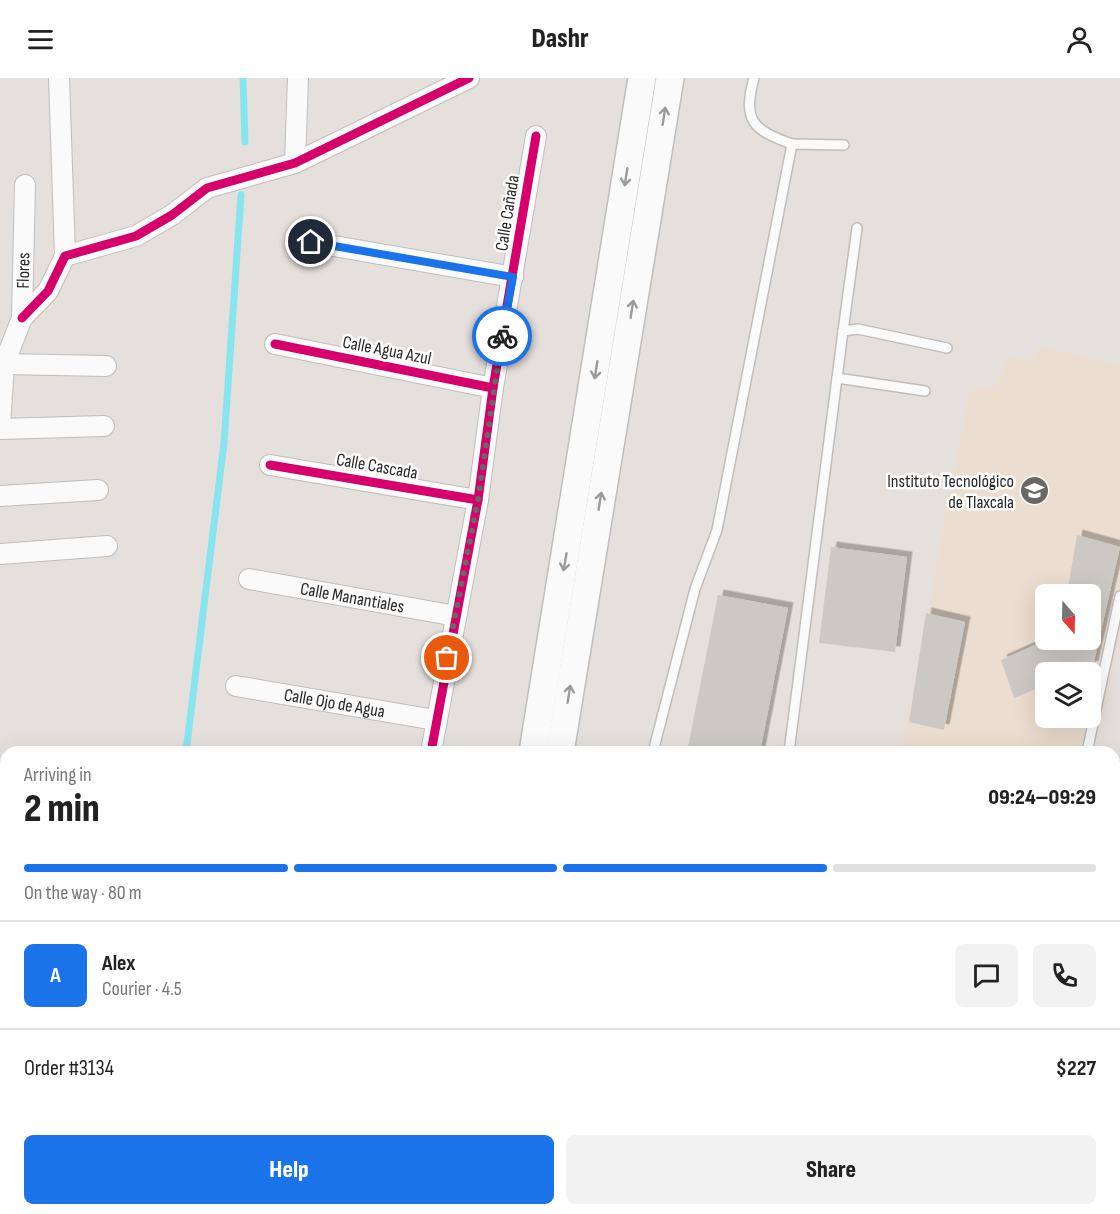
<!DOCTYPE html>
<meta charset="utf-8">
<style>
:root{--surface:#fff;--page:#f2f2f2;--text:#222;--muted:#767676;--line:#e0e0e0;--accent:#1a73e8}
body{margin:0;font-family:"Sofia Sans Condensed",sans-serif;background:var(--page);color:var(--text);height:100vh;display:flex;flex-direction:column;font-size:22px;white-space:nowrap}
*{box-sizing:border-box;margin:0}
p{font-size:20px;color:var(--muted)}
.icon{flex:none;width:33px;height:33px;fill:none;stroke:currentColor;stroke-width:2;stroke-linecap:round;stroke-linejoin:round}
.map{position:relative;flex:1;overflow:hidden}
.sheet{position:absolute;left:0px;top:668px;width:1120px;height:470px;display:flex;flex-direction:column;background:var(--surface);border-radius:18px 18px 0 0;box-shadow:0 6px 24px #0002}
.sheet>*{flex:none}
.needle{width:39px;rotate:160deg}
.fabs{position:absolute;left:1035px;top:506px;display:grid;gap:12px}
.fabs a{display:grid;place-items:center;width:66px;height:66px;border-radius:9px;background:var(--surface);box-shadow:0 6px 24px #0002;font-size:30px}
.pin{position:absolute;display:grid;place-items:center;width:51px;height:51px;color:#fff;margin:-26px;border:3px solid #fff;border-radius:50%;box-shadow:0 2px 6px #0007}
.courier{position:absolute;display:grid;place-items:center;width:60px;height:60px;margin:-30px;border:4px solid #1a73e8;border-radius:50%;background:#fff;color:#222;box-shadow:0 2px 8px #0007}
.overview em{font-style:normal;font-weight:800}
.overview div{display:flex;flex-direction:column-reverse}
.overview{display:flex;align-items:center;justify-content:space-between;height:102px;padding:0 24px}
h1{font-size:39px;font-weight:800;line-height:45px}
.bar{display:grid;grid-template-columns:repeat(4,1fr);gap:9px 6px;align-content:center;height:72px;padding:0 24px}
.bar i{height:8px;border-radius:4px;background:var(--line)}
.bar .active{background:var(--accent)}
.bar p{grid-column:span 4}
.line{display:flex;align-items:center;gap:15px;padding:0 24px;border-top:2px solid var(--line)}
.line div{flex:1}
.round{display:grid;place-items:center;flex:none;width:63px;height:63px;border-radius:9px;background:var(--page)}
.action{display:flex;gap:12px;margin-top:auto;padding:12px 24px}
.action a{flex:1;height:69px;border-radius:9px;background:var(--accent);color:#fff;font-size:24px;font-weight:800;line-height:69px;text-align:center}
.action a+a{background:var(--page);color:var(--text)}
header{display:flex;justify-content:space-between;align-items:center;height:78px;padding:0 24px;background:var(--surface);font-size:27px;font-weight:800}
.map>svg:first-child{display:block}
.education{fill:#ebddcf;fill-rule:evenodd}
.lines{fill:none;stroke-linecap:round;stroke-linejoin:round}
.stream{stroke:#88e5ef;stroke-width:7}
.building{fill:#ccc9c5;filter:url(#shadow)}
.service-casing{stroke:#bfbdbe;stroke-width:12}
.minor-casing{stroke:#bfbdbe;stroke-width:22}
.tertiary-casing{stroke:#bfbdbe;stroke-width:27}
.secondary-casing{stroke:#bfbdbe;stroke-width:30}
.primary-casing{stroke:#bfbcbb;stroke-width:33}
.service{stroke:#fbfafa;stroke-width:9}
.minor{stroke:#fbfafa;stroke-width:20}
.tertiary{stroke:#fbfafa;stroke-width:24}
.secondary{stroke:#fbfafa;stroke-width:27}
.primary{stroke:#e6ddd0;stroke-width:30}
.cycleway-casing{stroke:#fff;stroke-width:13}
.cycleway{stroke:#d6006c;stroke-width:9}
.oneway{stroke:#9c9b9b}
.done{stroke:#6a6866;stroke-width:6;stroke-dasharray:0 10.8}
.route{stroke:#1a73e8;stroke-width:8}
.labels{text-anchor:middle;stroke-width:5;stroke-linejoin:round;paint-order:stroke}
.street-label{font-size:18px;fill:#272727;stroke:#fff}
.poi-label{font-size:18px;fill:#272727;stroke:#fff;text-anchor:end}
</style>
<header><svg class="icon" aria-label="menu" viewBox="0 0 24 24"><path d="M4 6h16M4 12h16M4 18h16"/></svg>Dashr<svg class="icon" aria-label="person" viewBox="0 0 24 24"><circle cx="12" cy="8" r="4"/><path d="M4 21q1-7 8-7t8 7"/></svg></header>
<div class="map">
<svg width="1120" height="1136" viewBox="0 0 1120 1136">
<defs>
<filter id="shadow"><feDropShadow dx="5.5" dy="-5.5" stdDeviation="0" flood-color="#0004"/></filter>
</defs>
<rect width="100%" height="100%" fill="#e6e0dc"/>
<!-- education -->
<path class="education" d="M1038,268L1120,288V559L1098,660L1068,673L901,674L970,310H996L1008,279L1033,283ZM1046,516H1090V561H1046ZM1046,594H1090V639H1046Z"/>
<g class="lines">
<!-- stream -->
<g class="stream">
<path d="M243,0L245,64"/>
<path d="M186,674L224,365L241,117"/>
<path d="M55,1136L60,1131"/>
</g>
</g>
<!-- building -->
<g class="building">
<path d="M1077,457L1120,469L1093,588L1078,594H1046V607L1014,620L1001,582L1048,561H1090V516H1067Z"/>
<path d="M831,469L907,479L895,574L819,565Z"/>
<path d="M718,517L788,530L760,674H687Z"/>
<path d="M926,535L965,544L944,652L909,644Z"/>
<path d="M1120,1089V1136H1035L1044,1131H1114V1092Z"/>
<path d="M501,1131H530L532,1136H500L498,1133Z"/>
</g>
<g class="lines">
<defs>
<g id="service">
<path d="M754,0C742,43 753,52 792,66"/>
<path d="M843,253L857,150"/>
<path d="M837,300L843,253L858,251L947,270"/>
<path d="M653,674L695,511L717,452L792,66L844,67"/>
<path d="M789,674L837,300L925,313"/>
<path d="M1087,674L1120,518"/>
<path d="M1114,861L1120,857"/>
<path d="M1114,1040L1120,1037"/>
<path d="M619,1131L622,1136"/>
<path d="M422,1136L431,1131"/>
<path d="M921,1136L931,1131"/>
</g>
<g id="minor">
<path d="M59,0L65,178"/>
<path d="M295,85L298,0"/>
<path d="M311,164L513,199"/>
<path d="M22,240L48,213L65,178L136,158L172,137L207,110L295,85L469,0"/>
<path d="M275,266L493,310"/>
<path d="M4,286L106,288"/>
<path id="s1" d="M0,347L4,286L22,240L25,107"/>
<path d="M0,351L104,348"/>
<path d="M270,387L478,422"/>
<path d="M0,418L98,412"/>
<path d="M0,476L107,468"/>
<path id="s2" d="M249,501L456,538"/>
<path id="s3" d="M236,608L435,642"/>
<path d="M431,674L478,422L493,310L536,58"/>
</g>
<path id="tertiary" d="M304,1131L305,1136"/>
<g id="secondary">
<path d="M533,674L642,0"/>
<path d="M560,674L670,0"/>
</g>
<g id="primary">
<path d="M1114,799L1120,797"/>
<path d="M225,1136L259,1131"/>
</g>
</defs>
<!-- service casing -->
<use href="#service" class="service-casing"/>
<!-- minor casing -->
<use href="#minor" class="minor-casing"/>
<!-- tertiary casing -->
<use href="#tertiary" class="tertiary-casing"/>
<!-- secondary casing -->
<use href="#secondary" class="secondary-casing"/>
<!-- primary casing -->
<use href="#primary" class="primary-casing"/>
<!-- service -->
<use href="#service" class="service"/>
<!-- minor -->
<use href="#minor" class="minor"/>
<!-- tertiary -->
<use href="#tertiary" class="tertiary"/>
<!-- secondary -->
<use href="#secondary" class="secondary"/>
<!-- primary -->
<use href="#primary" class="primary"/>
<defs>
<g id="cycleway">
<path d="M22,240L48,213L65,178L136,158L172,137L207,110L295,85L469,0"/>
<path d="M275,266L493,310"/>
<path d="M270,387L478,422"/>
<path d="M431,674L478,422L493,310L536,58"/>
</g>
</defs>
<!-- cycleway casing -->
<use href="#cycleway" class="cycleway-casing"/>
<!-- cycleway -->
<use href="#cycleway" class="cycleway"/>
</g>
<!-- one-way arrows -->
<defs><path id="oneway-shaft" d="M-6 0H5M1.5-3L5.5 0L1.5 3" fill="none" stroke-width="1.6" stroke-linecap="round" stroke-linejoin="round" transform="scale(1.5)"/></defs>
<g class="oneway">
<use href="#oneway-shaft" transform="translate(664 38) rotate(-81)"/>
<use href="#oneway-shaft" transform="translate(626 99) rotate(99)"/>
<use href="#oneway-shaft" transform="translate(632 231) rotate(-81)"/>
<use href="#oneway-shaft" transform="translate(596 292) rotate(99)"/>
<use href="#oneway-shaft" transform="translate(600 423) rotate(-81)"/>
<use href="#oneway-shaft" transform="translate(565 484) rotate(100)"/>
<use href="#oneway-shaft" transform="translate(569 616) rotate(-81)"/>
</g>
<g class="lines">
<!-- done -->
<path class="done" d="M447,580L478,422L502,258"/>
<!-- route -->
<path class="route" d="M311,164L513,199L502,258"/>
</g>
<!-- icons -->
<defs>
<symbol id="university-disc" viewBox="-11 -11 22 22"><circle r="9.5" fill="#6a6866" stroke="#fff"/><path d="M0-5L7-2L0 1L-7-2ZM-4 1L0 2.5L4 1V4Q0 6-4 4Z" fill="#fff"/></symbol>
</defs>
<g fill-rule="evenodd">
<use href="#university-disc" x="1018" y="396" width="33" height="33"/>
</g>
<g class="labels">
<!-- street labels -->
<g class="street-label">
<text transform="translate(507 135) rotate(-81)" y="6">Calle Cañada</text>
<text dy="6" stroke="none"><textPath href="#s1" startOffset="158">Flores</textPath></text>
<text transform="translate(387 272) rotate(11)" y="6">Calle Agua Azul</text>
<text transform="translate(377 388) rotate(10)" y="6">Calle Cascada</text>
<text dy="6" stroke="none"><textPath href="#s2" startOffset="105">Calle Manantiales</textPath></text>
<text dy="6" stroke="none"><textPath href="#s3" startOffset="100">Calle Ojo de Agua</textPath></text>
</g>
<!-- poi labels -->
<g class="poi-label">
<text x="1014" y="409">Instituto Tecnológico<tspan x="1014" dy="21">de Tlaxcala</tspan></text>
</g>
</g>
</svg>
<div class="fabs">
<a><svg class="needle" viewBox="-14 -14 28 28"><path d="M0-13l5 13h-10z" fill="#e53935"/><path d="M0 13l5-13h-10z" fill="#767676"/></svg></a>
<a><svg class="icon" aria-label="layers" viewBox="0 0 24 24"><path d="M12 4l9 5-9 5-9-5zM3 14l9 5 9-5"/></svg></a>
</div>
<div class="pin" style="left:447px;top:580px;background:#ea580c"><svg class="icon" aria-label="bag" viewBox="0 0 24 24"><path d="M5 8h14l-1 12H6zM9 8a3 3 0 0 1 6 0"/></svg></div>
<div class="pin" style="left:311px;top:164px;background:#1f2937"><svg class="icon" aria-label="home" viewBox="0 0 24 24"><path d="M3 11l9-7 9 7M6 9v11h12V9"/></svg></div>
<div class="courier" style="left:502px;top:258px"><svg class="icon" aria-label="bike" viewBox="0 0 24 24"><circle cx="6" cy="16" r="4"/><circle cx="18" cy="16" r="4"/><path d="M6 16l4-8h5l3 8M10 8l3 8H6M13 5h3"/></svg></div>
<section class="sheet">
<div class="overview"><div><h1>2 min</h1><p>Arriving in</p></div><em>09:24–09:29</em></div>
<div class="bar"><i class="active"></i><i class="active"></i><i class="active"></i><i></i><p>On the way · 80 m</p></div>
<div class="line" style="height:108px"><b class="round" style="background:var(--accent);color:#fff">A</b><div><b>Alex</b><p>Courier · 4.5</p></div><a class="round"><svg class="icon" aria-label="chat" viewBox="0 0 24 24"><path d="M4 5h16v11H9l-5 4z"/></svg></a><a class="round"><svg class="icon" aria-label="phone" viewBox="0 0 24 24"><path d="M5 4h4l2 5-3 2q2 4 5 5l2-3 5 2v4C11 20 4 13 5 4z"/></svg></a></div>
<div class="line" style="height:78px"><div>Order #3134</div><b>$227</b></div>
<div class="action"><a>Help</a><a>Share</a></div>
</section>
</div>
